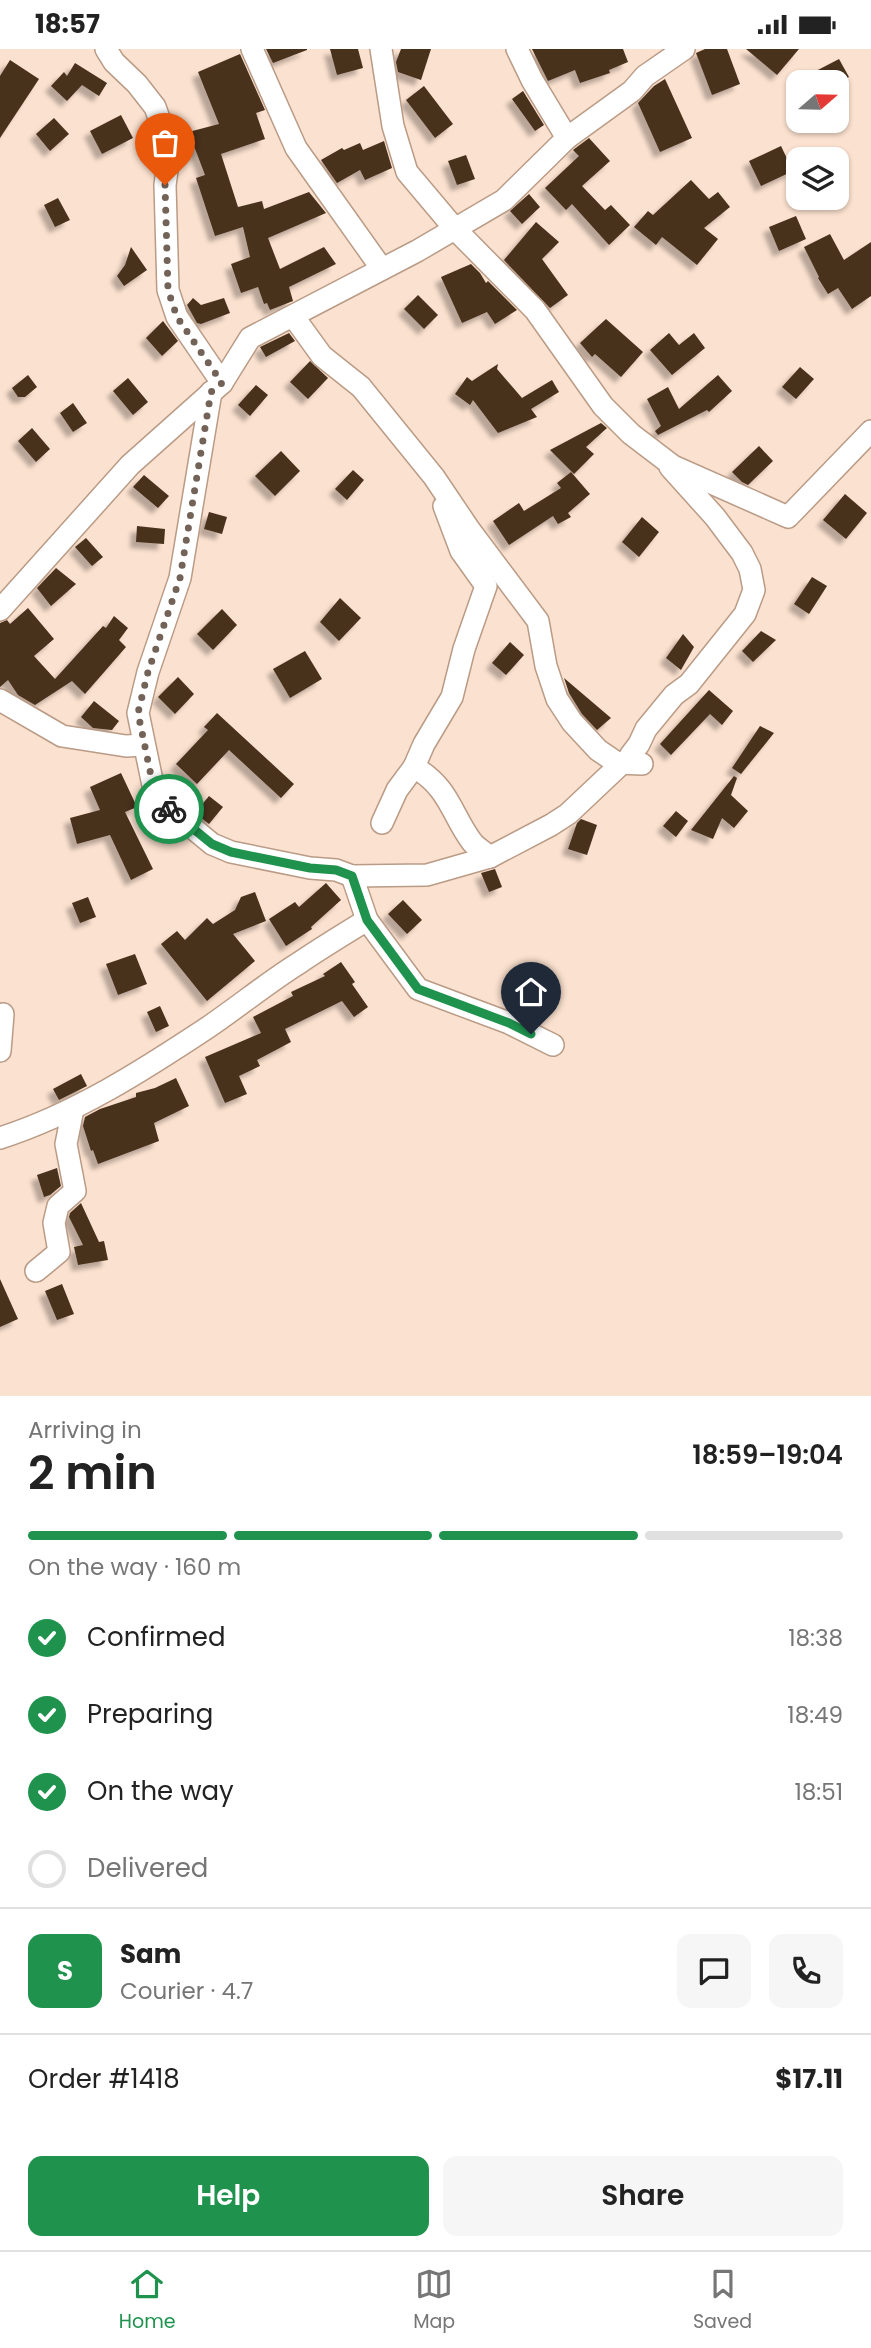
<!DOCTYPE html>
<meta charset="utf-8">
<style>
:root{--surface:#fff;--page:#f6f6f6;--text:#222;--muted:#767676;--line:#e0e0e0;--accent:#1f934e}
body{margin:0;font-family:Poppins,sans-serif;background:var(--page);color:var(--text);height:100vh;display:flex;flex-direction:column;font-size:26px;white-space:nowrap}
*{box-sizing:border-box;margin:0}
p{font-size:23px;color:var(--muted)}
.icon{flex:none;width:38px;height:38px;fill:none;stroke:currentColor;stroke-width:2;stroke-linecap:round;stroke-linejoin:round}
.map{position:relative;height:1347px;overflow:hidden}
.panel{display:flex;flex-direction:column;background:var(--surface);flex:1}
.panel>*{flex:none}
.needle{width:46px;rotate:70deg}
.buttons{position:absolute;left:786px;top:21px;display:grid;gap:14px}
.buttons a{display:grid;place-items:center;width:63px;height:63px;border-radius:14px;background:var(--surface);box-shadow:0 2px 5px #0004;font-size:35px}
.pin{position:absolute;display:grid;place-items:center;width:60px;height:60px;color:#fff;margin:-72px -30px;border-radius:50% 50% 50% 0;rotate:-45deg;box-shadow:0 0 7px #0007}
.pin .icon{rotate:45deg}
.courier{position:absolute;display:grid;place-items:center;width:70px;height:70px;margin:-35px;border:5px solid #1f934e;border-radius:50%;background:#fff;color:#222;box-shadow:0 2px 9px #0007}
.summary em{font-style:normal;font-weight:600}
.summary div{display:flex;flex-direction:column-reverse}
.summary{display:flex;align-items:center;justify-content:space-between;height:119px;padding:0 28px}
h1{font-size:46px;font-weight:600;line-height:52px}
.bar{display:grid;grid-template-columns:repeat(4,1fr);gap:10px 7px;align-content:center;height:84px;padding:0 28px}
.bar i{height:9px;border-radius:5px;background:var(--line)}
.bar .active{background:var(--accent)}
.bar p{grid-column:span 4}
.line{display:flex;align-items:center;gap:18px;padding:0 28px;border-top:2px solid var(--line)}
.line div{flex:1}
.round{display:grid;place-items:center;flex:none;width:74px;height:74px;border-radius:14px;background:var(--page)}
ol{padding:0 28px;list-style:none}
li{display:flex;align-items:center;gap:21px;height:77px}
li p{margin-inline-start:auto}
li .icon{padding:7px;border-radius:50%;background:var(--accent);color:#fff;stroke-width:4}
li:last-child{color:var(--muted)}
li i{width:38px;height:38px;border:4px solid var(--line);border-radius:50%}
.cta{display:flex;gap:14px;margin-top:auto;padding:14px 28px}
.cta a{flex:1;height:80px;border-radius:14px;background:var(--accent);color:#fff;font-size:28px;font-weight:600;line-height:80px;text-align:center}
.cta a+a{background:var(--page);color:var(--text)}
.status{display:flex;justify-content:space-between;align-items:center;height:49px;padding:0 35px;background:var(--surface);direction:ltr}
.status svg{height:19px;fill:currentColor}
.menu{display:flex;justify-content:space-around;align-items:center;height:98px;border-top:2px solid var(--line);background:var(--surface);font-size:19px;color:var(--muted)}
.menu a{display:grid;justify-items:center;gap:4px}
.menu .active{color:var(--accent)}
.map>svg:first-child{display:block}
.building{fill:#49301e;filter:url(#shadow)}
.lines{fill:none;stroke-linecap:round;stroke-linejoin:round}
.street-casing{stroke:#b99b86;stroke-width:24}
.street{stroke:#fff;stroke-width:21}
.done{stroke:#726257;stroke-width:7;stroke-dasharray:0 12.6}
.route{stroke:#1f934e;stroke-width:9}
</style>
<div class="status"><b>18:57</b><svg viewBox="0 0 49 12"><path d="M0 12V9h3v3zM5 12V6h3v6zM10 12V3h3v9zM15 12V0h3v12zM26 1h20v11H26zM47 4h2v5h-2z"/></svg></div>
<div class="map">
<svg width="871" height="1347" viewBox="0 0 871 1347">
<defs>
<filter id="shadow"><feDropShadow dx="-6" dy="6" stdDeviation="2" flood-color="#0004"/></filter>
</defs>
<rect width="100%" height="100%" fill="#fbe1cf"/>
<!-- building -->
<g class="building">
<path d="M266,0H307V1L273,14Z"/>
<path d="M330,0H358L363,19L337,26Z"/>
<path d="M401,0H431L421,31L398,23L396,13Z"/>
<path d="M532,0H623L628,13L609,21L610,24L580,34L575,21L548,32Z"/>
<path d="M705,0H727L740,35L712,46L696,4Z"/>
<path d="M746,0H799L777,26Z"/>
<path d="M240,5L265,61L256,64L265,90L221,105L238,158L262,152L264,160L309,143L326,164L268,189L280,220L324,198L336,215L289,238L293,252L270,261L267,254L264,255L258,238L241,244L231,215L250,208L243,178L215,187L196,129L205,126L194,97L185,99L181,85L219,75L198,23Z"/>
<path d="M839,10L849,28L839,33H795Z"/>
<path d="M10,11L39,30L0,89V27Z"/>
<path d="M75,14L107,34L99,47L82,36L67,52L51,37L64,23L67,27Z"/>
<path d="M665,30L692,89L660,103L638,54L654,37Z"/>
<path d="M424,37L453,75L435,89L406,51Z"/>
<path d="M523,42L544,76L535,82L512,50Z"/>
<path d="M121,66L133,89L102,105L90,82Z"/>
<path d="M54,69L69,85L50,102L36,85Z"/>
<path d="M589,89L610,112L582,137L605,161L611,156L630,176L609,196L572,155L566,161L545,139L579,107L573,101Z"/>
<path d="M384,92L392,119L365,131L360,121L337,134L321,111L342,99L344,101L360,94L363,101Z"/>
<path d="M781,97L793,122L761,137L749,112Z"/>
<path d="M466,106L475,130L457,136L448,112Z"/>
<path d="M691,131L709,150L718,143L730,158L704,179L718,190L697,216L662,188L656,196L634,178L648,162L653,166Z"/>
<path d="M529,145L540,158L522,175L510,162Z"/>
<path d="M58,149L70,171L55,178L44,156Z"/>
<path d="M796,167L806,190L779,202L769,178Z"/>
<path d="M536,173L559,193L542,210L568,246L550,259L504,211Z"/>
<path d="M830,185L844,211L871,193V247L852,260L838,239L828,245L818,229L819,228L804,198Z"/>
<path d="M131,198L147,221L124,237L117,227L125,216Z"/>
<path d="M471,215L480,224L486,234L488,232L517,261L495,275L487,263L462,274L441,228Z"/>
<path d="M418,246L438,266L424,280L404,260Z"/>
<path d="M193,249L201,256L224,249L230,264L201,275L197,274L187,256Z"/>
<path d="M606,270L643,303L621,328L595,305L592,308L580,294Z"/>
<path d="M163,272L178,292L162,307L146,289Z"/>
<path d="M289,284L295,292L266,308L260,298Z"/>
<path d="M669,284L679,296L694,284L705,299L672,326L650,301Z"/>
<path d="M310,312L328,329L308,350L290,333Z"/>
<path d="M498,315L497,320L522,349L552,331L559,343L531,360L537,368L498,384L473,351L470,356L455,345L467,328L472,332Z"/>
<path d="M800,318L814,330L796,350L782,338Z"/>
<path d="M28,326L37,338L25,348H18L12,339Z"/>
<path d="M718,326L732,342L709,363L707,361L658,386L655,382L661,377L647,350L668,338L679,360Z"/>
<path d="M128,329L148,353L133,366L113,342Z"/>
<path d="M256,336L268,346L250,367L238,356Z"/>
<path d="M73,354L87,374L73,383L60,364Z"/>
<path d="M601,374L607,379L586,398L594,405L574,425L550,401Z"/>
<path d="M32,379L50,400L36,413L18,392Z"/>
<path d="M759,397L773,412L748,436L742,433L732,423Z"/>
<path d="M281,402L300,422L275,447L255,427Z"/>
<path d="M353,421L364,431L347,451L335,440Z"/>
<path d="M571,423L590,445L568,464L571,468L558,475L553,467L509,496L493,472L519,454L524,462L561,439L557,434Z"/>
<path d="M144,426L169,447L158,459L133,438Z"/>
<path d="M845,445L867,464L846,490L823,471Z"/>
<path d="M209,463L227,468L222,485L204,480Z"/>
<path d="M642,468L659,483L639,508L622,493Z"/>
<path d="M137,477L165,480L164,495L136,493Z"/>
<path d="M86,489L103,508L92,517L75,498Z"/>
<path d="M56,519L76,535L51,557L37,539Z"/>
<path d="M812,528L827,537L809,565L794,555Z"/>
<path d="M340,549L361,569L339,592L320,573Z"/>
<path d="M28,559L54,590L34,607L55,630L103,577L106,579L114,567L128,579L119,591L126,598L85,645L72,632L35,656L18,646L8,631L0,638V574L7,571L10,575Z"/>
<path d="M222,560L237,576L213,601L197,585Z"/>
<path d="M761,582L776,591L753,613L742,602Z"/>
<path d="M683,585L694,598L681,621L666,609Z"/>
<path d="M510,593L524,606L506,626L492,614Z"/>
<path d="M305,602L322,630L290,649L273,620Z"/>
<path d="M178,628L194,645L175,665L158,648Z"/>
<path d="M564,629L611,669L597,681L582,665L569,644Z"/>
<path d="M709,641L733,662L722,676L710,665L671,706L660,695Z"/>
<path d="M94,652L119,672L112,681L93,679L81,668Z"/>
<path d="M217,664L294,735L281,749L229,701L197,735L176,715L208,681L204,678Z"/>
<path d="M760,677L774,684L741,725L732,719Z"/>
<path d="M121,724L137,758L125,763L153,820L131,831L110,786L77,795L70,769L100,761L90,738Z"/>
<path d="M734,727L737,729L731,746L748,762L734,779L722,769L713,790L691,781Z"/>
<path d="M209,747L223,758L209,775L195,764Z"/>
<path d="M676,762L688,772L676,788L663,777Z"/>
<path d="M581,770L597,776L587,806L568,800L577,774Z"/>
<path d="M495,820L502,838L489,843L481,824Z"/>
<path d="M326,834L341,851L311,878L312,880L286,897L269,870L295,853L299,858Z"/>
<path d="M255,843L266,872L233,885L255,912L207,952L161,895L177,882L185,891L207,869L213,875L235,861L241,848Z"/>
<path d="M88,848L96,868L80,874L72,854Z"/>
<path d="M403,851L422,871L407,885L388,865Z"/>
<path d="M135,905L147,935L118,946L106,915Z"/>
<path d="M341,913L355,933L352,935L368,958L354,968L342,952L285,980L291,993L257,1011L260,1017L239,1027L247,1045L225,1054L205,1008L261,984L253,968L293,947L291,943L325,927L323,925Z"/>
<path d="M160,957L169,977L156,983L147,963Z"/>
<path d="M81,1025L87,1037L59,1051L53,1040Z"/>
<path d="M176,1029L189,1057L154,1074L159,1092L98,1115L93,1101L91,1102L83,1077L85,1068L100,1060L136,1048V1044L155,1039Z"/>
<path d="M57,1119L61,1137L50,1146L44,1148L37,1126Z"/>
<path d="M81,1154L99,1193L104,1192L108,1211L78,1216L74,1198L83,1196L69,1168L70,1164Z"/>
<path d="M0,1230L18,1270L0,1278Z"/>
<path d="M62,1235L74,1265L57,1271L45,1242Z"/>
</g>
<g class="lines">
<defs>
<g id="street">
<path d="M106,0L114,13L137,35L155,58L170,100L165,136L168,241L177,268L222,334"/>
<path d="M252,0L296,99L382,220"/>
<path d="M381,0L393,77L407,123L455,180L535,261L603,357L631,385L673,417L788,468L871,382"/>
<path d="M517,0L532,31L567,89"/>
<path d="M293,267L322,307L361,338L434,428L469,480L538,572L546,617L557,650L572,673L598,701L617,714L642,715"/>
<path d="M211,343L180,529L148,623L138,664L155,746L167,758L212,795L231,803L310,819L336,821L352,827L427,826L490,808L551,776L568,765L621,715"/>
<path d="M0,561L130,416L222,334L250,289L417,202L504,151L567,89L632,42L645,27L684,0"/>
<path d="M0,651L62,687L126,697L144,696"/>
<path d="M630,707L639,695L646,680L674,646L689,635L745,565L754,541L750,520L742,504L715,468L670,418"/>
<path d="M414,718C450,739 451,765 472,793C477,799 484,803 490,808"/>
<path d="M382,774L397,741L414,718L424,695L452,648L464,600L486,537L461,502L444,457"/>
<path d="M352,827L367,871L418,940L509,974L553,996"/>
<path d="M0,1002L3,965"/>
<path d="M0,1089C75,1065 142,1022 207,979C238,958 267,934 299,914C321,899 344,885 367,871"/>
<path d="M36,1222L59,1203L54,1174L58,1157L75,1142L66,1095L73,1060"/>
</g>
</defs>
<!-- street casing -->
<use href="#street" class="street-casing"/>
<!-- street -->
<use href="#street" class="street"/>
</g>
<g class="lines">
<!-- done -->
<path class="done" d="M165,136L168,241L177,268L222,334L211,343L180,529L148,623L138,664L155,746L169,760"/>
<!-- route -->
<path class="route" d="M169,760L212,795L231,803L310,819L336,821L352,827L367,871L418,940L509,974L531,985"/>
</g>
</svg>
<div class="buttons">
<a><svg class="needle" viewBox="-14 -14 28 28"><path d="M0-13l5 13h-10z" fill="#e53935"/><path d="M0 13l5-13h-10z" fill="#767676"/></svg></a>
<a><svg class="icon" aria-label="layers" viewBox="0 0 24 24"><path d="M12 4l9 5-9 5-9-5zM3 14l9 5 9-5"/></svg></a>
</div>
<div class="pin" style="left:165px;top:136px;background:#ea580c"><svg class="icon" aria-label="bag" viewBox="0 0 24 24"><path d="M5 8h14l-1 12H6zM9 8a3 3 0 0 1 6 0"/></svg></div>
<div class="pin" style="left:531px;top:985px;background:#1f2937"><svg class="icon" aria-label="home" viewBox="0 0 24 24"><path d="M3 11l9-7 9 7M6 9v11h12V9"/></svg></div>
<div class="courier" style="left:169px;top:760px"><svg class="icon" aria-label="bike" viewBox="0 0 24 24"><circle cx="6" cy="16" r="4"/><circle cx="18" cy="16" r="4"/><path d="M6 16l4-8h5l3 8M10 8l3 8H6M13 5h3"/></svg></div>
</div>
<section class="panel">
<div class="summary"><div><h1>2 min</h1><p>Arriving in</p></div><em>18:59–19:04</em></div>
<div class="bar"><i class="active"></i><i class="active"></i><i class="active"></i><i></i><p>On the way · 160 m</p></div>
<ol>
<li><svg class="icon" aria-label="check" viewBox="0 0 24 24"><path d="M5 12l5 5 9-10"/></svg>Confirmed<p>18:38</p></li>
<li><svg class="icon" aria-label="check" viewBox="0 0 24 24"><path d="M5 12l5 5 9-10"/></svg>Preparing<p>18:49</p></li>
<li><svg class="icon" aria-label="check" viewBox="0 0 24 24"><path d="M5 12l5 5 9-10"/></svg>On the way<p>18:51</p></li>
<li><i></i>Delivered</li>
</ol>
<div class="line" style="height:126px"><b class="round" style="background:var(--accent);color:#fff">S</b><div><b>Sam</b><p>Courier · 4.7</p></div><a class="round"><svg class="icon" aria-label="chat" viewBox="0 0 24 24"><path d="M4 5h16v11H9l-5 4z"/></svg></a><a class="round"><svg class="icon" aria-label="phone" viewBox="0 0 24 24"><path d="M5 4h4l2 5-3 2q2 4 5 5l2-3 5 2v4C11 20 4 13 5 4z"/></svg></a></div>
<div class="line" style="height:91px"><div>Order #1418</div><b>$17.11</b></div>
<div class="cta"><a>Help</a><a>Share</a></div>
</section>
<nav class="menu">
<a class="active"><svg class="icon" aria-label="home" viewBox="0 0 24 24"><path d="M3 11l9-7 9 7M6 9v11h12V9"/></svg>Home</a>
<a><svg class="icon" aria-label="map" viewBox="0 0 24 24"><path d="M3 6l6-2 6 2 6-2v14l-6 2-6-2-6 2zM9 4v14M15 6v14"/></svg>Map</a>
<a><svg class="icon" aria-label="saved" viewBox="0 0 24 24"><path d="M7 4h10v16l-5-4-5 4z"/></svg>Saved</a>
</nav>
